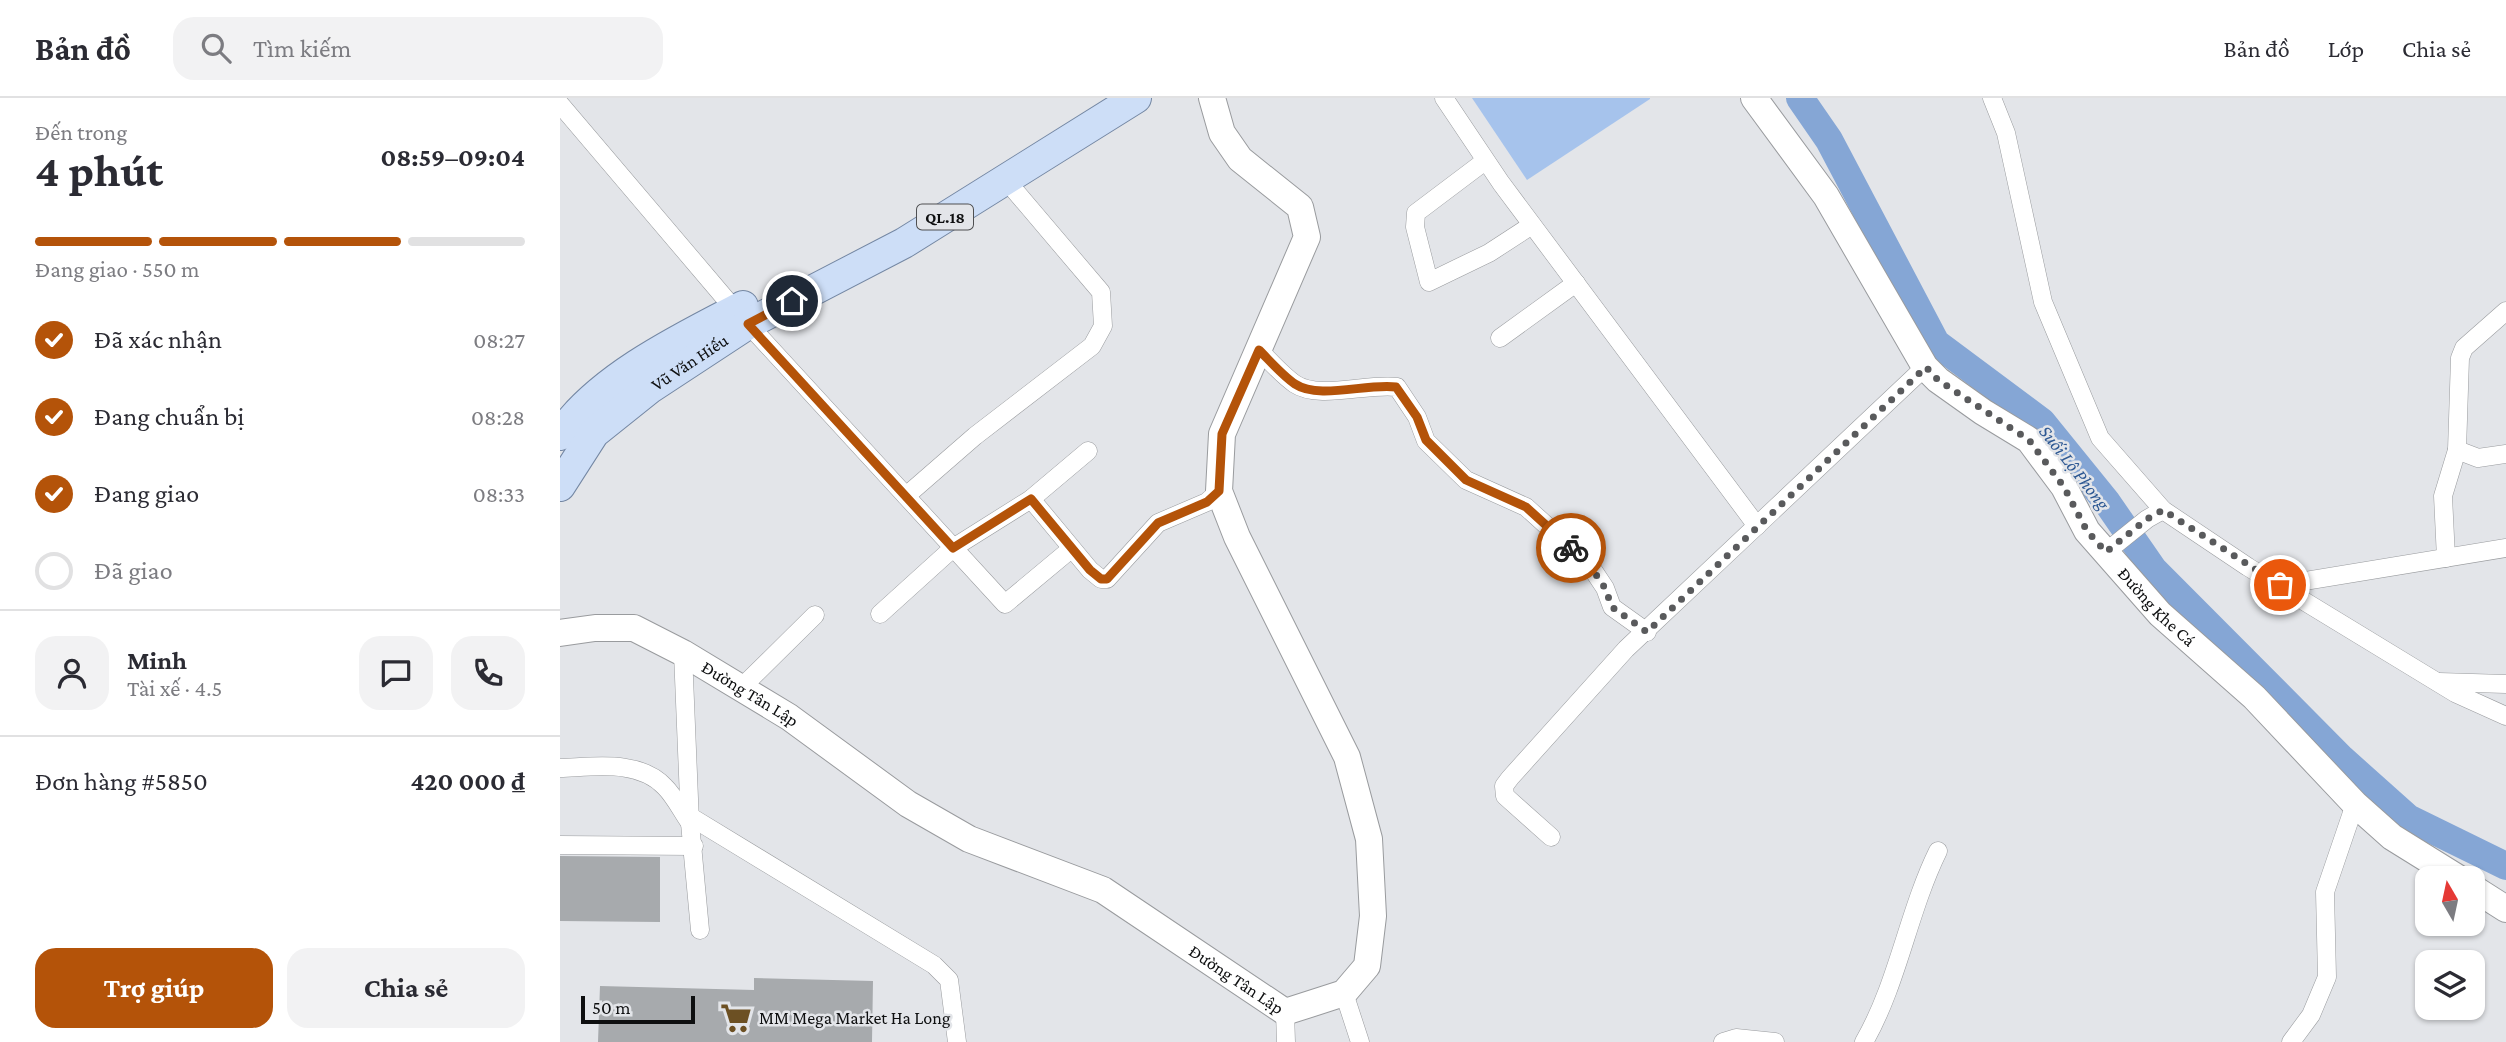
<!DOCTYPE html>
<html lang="vi">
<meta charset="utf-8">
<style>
:root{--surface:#fff;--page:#f2f2f3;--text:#2b2b33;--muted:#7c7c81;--line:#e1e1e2;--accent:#b45309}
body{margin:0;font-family:"Crimson Pro",serif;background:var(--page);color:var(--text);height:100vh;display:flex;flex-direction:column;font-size:26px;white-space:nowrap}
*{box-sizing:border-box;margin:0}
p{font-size:23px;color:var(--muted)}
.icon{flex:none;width:38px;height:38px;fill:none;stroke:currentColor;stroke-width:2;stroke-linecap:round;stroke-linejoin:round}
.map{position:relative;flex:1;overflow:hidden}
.side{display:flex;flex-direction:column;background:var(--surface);width:560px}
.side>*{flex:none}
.needle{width:46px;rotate:351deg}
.fabs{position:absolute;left:1855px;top:768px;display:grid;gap:14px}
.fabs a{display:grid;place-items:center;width:70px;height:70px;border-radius:14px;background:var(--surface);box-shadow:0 2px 5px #0004;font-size:35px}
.scale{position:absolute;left:21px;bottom:18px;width:114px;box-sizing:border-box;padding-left:7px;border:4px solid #0e0f10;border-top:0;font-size:19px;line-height:24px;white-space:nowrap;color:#0e0f10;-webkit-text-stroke:5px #e3e5e9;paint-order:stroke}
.pin{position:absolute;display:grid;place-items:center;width:60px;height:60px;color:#fff;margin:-30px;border:4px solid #fff;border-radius:50%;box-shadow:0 2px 7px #0007}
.courier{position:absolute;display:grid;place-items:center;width:70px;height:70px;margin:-35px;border:5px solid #b45309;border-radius:50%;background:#fff;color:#222;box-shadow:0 2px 9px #0007}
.summary em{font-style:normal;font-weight:700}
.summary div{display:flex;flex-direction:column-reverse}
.summary{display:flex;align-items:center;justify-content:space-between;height:119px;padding:0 35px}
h1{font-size:46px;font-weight:700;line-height:52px}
.bar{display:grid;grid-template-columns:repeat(4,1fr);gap:10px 7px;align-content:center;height:84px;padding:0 35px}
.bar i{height:9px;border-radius:5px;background:var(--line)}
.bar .on{background:var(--accent)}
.bar p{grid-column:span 4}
.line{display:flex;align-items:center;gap:18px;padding:0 35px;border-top:2px solid var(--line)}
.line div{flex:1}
.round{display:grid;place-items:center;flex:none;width:74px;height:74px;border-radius:21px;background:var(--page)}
ol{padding:0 35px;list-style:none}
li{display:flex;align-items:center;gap:21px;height:77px}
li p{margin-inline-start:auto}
li .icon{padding:7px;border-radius:50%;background:var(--accent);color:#fff;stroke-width:4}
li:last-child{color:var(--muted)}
li i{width:38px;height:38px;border:4px solid var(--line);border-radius:50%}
.primary-button{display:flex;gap:14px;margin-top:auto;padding:14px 35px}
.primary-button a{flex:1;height:80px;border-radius:21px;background:var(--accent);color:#fff;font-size:28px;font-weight:700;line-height:80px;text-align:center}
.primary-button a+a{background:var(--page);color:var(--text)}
header{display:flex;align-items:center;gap:42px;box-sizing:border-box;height:98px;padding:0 35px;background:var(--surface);border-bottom:2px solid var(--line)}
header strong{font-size:33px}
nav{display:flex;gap:38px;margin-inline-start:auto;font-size:24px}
.search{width:490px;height:63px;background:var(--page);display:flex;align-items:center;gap:18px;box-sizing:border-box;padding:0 24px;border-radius:21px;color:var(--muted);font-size:26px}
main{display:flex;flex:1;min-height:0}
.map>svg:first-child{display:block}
.green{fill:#a6c3ec}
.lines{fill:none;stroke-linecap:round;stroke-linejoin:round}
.river{stroke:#85a6d5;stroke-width:28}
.building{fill:#a7aaad}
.street-casing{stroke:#999b9e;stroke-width:19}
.secondary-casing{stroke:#999b9e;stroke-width:28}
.primary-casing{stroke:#7487a3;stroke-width:32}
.street{stroke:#fff;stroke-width:18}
.secondary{stroke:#fff;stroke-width:26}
.primary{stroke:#cddef7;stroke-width:30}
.done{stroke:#595a5c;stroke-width:7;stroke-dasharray:0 12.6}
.route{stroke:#b45309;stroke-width:9}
.labels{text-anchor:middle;stroke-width:5;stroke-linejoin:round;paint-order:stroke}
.shield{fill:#e3e5e9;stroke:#4e4f51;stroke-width:2}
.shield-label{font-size:16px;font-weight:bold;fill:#0e0f10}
.street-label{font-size:18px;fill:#0e0f10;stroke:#e3e5e9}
.poi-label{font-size:18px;fill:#0e0f10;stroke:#e3e5e9;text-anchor:start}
.water-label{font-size:19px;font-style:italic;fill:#2d5893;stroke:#e3e5e9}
</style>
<header>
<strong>Bản đồ</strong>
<div class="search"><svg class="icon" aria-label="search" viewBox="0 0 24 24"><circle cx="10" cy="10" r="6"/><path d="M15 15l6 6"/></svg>Tìm kiếm</div>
<nav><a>Bản đồ</a><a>Lớp</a><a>Chia sẻ</a></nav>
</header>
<main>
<section class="side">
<div class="summary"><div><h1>4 phút</h1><p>Đến trong</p></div><em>08:59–09:04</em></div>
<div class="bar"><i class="on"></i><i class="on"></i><i class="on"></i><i></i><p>Đang giao · 550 m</p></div>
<ol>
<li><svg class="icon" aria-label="check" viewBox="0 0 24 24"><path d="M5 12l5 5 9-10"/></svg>Đã xác nhận<p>08:27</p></li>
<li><svg class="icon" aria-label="check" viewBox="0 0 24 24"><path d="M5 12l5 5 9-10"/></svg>Đang chuẩn bị<p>08:28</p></li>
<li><svg class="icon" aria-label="check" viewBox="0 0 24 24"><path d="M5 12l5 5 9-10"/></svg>Đang giao<p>08:33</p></li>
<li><i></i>Đã giao</li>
</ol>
<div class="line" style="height:126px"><a class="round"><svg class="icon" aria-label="person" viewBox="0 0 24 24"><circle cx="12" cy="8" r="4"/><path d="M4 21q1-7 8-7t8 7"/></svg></a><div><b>Minh</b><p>Tài xế · 4.5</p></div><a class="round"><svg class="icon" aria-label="chat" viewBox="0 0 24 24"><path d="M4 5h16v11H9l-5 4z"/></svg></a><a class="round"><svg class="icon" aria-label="phone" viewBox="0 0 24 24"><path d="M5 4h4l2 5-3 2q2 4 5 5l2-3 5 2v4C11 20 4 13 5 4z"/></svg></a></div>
<div class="line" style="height:91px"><div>Đơn hàng #5850</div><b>420 000 ₫</b></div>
<div class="primary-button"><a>Trợ giúp</a><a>Chia sẻ</a></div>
</section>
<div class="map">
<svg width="1946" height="944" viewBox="0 0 1946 944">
<rect width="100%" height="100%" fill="#e3e5e9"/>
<!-- green -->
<path class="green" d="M912,0H1090V1L967,82Z"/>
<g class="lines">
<!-- river -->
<path class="river" d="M1240,0L1269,42L1376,245L1482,324L1546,403L1593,471L1782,661L1848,720L1946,768"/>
</g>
<!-- building -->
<g class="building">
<path d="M0,758L100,759V824L0,823Z"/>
<path d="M194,880L313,883L312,944H38L40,888L194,892Z"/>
</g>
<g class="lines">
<defs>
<g id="street">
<path d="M884,0L941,85L1197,428"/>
<path d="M1432,0L1446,35L1483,204L1540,340L1603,412L1688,469L1895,595L1946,618"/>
<path d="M0,6L175,212"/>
<path d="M925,63L856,115L855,129L869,184L929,155L972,127"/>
<path d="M188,226L445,506L511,451"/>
<path d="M940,240L1016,185"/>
<path d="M699,252C710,263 722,277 735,286C759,302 807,285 837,289L857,319L866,343L906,382L966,409L1029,466L1045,490L1052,509L1087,534"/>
<path d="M1897,352L1918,360L1946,356"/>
<path d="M346,398L415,338L532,248L543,228L541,194L445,81"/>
<path d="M471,401L530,472L541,481H547L598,425L647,404L659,393"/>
<path d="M1546,454L1587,421L1603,412"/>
<path d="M1886,460L1883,398L1897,352L1900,260L1904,250L1946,213"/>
<path d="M1720,487L1946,450"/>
<path d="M320,516L393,450L471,401L528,353"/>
<path d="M123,555L130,725L140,832"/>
<path d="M1879,584L1946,586"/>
<path d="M181,590L255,517"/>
<path d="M0,670C34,669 79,661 105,689C115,699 122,714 130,725"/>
<path d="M131,719L374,867L389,882L397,944"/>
<path d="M991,739L945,698L944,688L950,680L1066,551L1365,269"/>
<path d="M0,747L134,748"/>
<path d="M784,895L800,944"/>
<path d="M725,914L726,944"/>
<path d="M1163,944L1176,940L1215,944"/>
<path d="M1304,944C1338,885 1348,814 1378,753"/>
<path d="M1731,944L1751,917L1767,879L1765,794L1795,706"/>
</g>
<g id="secondary">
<path id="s1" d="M1194,0L1266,98L1365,269L1378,282L1423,314L1469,342L1504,389L1527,433L1600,516L1694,599L1795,706L1832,739L1898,780"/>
<path id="s2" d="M0,535L35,530H74L123,555L229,619L348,706L409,741L543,792L725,914L784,895L807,868L813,818L809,741L787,659L677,439L659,393L662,336L747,139L740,109L680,61L662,35L652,0"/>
<path d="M1913,790L1946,811"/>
</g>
<g id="primary">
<path d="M0,337C38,280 123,239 183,208"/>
<path id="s3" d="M0,388L34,335L89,291L188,226L344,145L576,0"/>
</g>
</defs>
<!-- street casing -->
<use href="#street" class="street-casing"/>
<!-- secondary casing -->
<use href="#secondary" class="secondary-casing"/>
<!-- primary casing -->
<use href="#primary" class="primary-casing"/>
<!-- street -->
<use href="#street" class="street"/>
<!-- secondary -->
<use href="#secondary" class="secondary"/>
<!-- primary -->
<use href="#primary" class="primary"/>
</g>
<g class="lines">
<!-- done -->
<path class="done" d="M1011,450L1029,466L1045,490L1052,509L1087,534L1366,269L1378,282L1469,342L1504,389L1527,433L1546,454L1587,421L1603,412L1720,487"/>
<!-- route -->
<path class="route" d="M232,203L188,226L393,450L471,401L530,472L541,481H547L598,425L647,404L659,393L662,336L699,252C710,263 722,277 735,286C759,302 807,285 836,289L857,319L866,342L906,382L966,409L1011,450"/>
</g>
<!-- icons -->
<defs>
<symbol id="supermarket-bare" viewBox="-9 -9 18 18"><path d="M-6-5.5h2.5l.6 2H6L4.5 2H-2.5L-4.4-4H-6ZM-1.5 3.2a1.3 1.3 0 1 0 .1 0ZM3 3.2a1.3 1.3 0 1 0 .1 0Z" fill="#6c5023" stroke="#e3e5e9" stroke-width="2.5" paint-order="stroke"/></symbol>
</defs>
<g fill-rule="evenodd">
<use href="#supermarket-bare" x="154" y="898" width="44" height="44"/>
</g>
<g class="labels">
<!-- shield labels -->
<rect class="shield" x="357" y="106.5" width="56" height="25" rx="5"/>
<g class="shield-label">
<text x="385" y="125">QL.18</text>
</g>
<!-- street labels -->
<g class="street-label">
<text dy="6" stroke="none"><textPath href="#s3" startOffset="182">Vũ Văn Hiếu</textPath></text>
<text dy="6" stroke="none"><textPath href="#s1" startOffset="658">Đường Khe Cá</textPath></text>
<text dy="6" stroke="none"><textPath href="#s2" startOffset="208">Đường Tân Lập</textPath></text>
<text dy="6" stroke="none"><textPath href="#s2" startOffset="775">Đường Tân Lập</textPath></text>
</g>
<!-- poi labels -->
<g class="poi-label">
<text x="199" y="926">MM Mega Market Ha Long</text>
</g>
<!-- water labels -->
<g class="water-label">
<text transform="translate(1515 369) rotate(52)" y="7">Suối Lộ Phong</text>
</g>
</g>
</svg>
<div class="fabs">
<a><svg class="needle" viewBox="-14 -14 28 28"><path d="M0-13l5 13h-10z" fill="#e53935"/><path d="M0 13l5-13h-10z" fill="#7c7c81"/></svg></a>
<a><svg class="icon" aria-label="layers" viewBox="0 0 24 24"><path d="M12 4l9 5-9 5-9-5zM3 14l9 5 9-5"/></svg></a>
</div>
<div class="scale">50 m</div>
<div class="pin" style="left:1720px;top:487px;background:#ea580c"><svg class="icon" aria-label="bag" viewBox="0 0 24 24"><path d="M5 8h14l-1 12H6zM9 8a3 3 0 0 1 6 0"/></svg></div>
<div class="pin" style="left:232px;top:203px;background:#1f2937"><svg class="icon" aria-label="home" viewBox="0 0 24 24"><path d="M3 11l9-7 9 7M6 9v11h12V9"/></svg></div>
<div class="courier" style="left:1011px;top:450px"><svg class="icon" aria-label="bike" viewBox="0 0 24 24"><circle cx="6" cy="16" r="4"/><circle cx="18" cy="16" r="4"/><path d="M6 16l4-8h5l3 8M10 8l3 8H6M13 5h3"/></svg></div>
</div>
</main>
